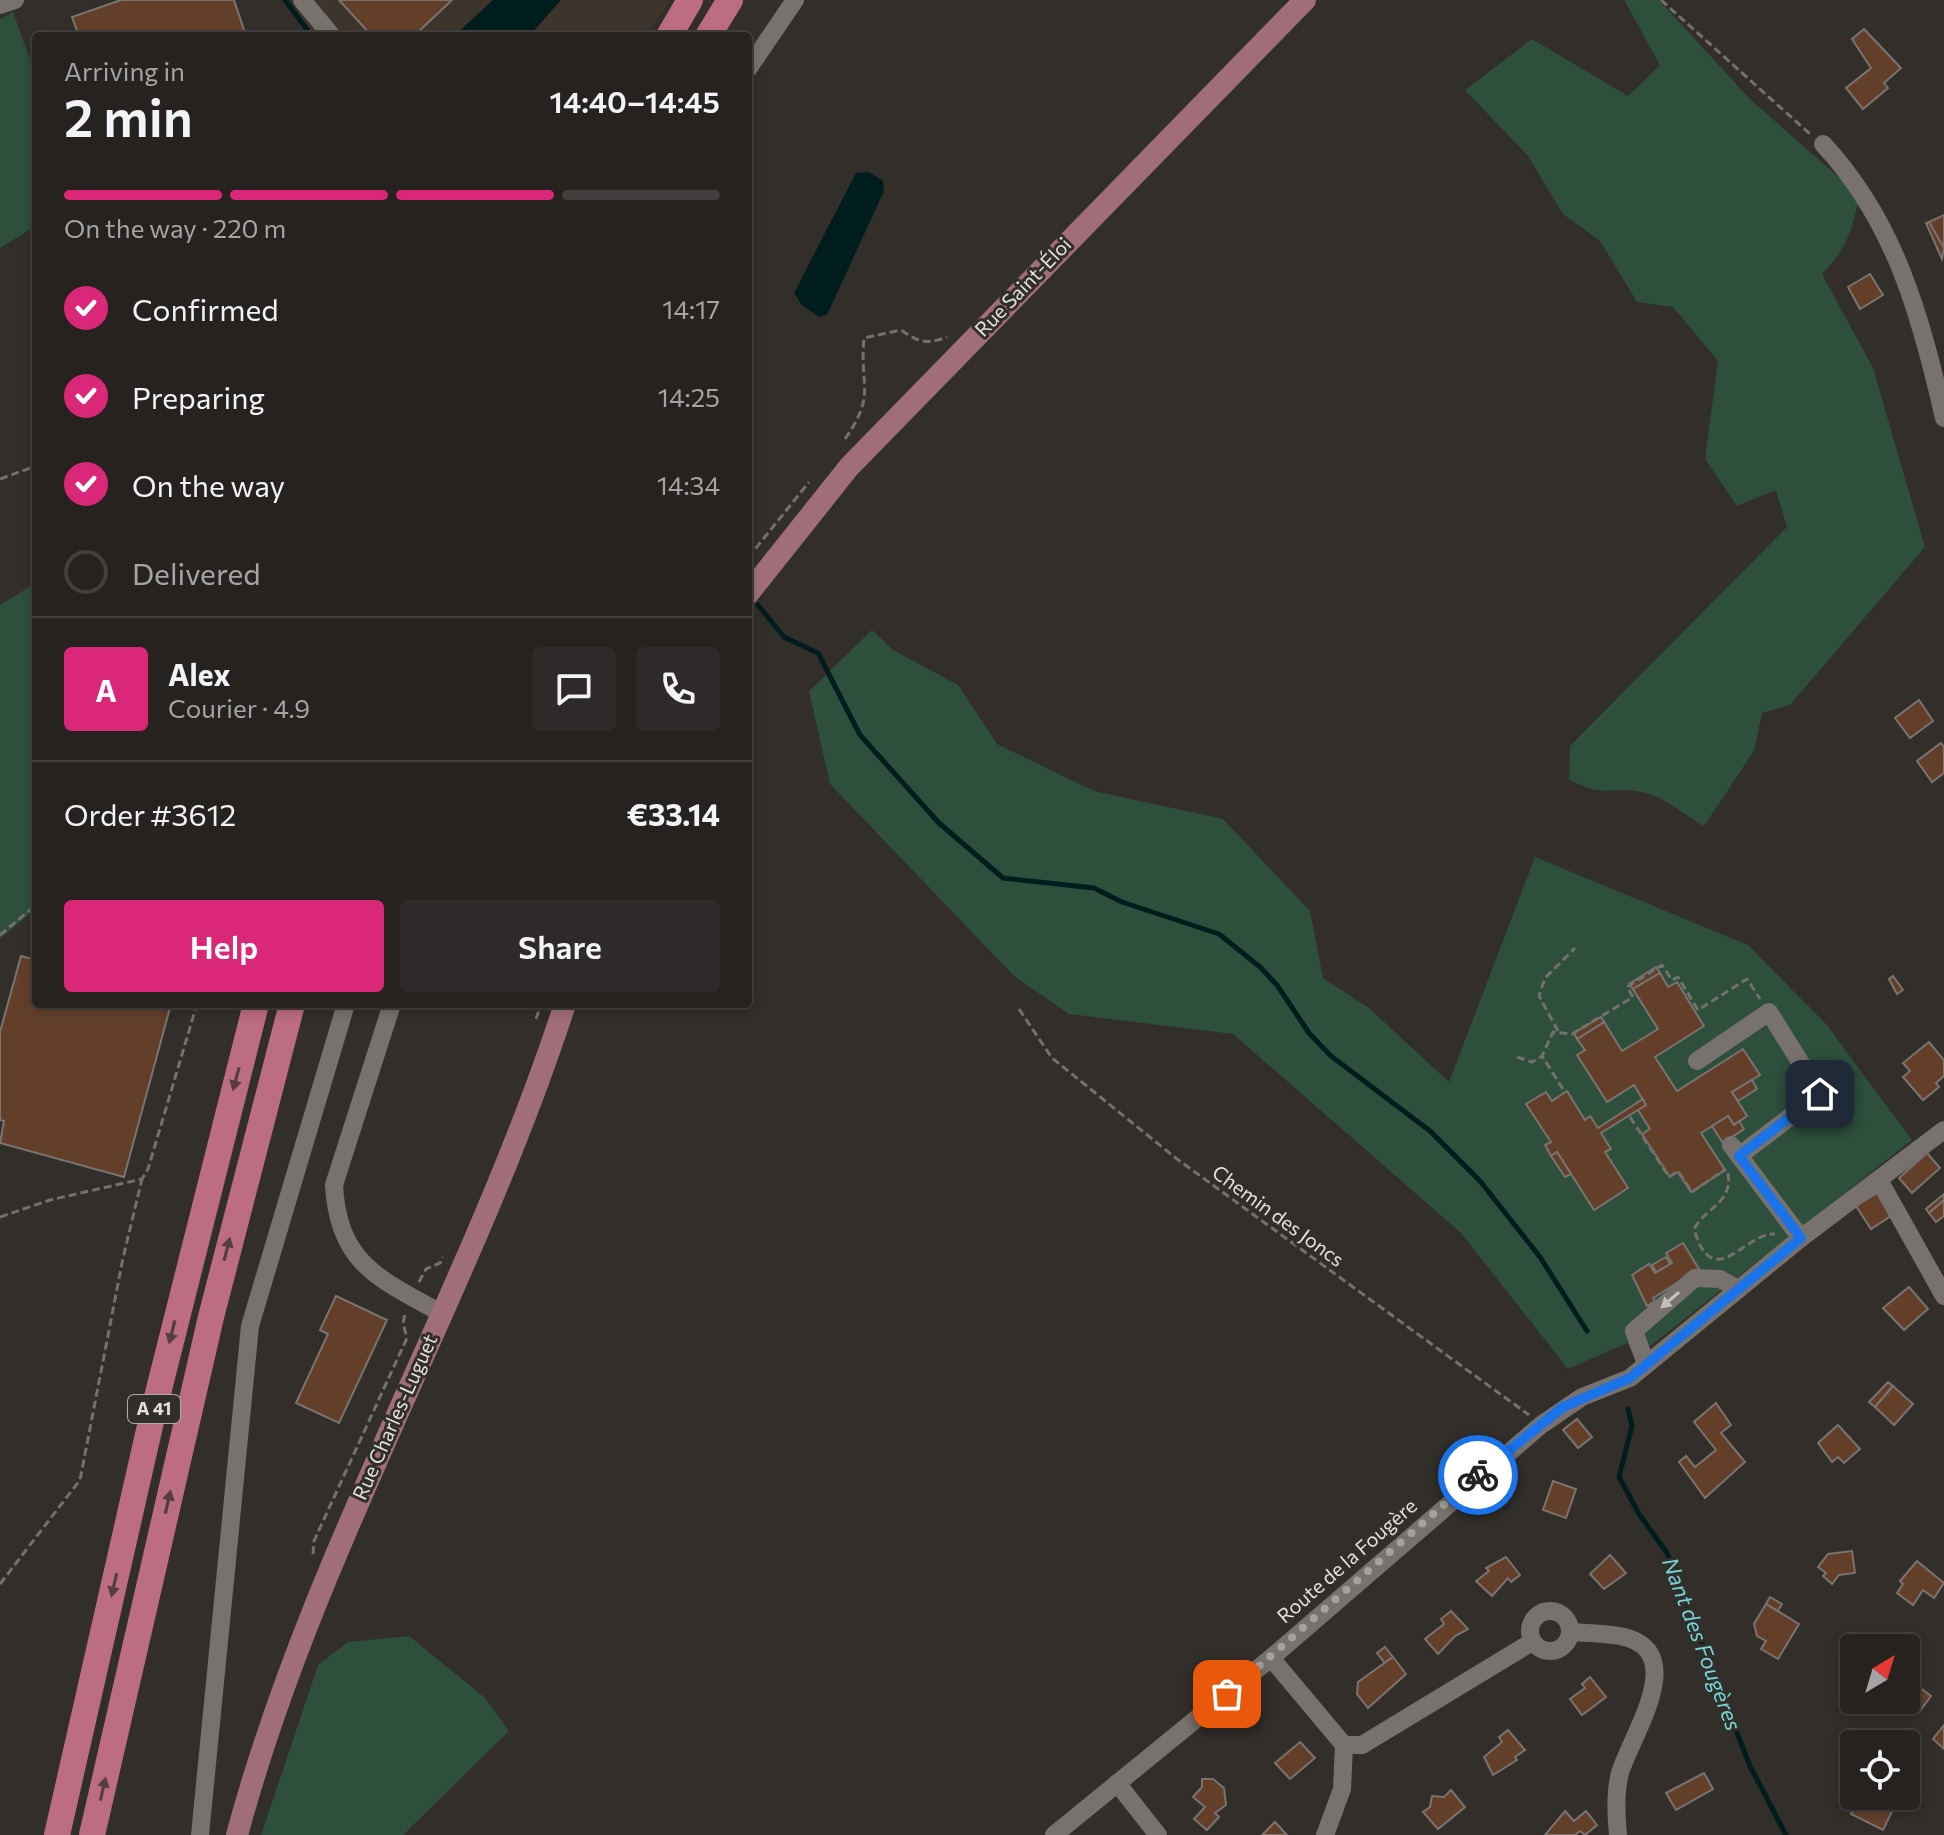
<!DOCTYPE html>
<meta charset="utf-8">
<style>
:root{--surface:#262220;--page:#2e2a29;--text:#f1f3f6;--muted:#a4a4a5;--line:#423f3e;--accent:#db2777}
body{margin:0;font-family:Commissioner,sans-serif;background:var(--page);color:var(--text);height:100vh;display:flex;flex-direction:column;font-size:30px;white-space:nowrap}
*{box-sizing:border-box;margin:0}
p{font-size:26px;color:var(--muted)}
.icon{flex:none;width:44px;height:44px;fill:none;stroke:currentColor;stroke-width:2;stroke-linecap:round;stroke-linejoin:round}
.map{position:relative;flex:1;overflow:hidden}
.panel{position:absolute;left:32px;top:32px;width:720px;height:976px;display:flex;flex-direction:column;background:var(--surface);border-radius:8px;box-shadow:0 4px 12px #0003,0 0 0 2px var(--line)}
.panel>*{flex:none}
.needle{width:52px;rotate:38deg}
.tools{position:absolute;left:1840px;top:1634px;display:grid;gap:16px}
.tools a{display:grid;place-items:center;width:80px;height:80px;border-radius:8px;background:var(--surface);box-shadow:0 4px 12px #0003,0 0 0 2px var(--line);font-size:40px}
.pin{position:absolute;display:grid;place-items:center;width:68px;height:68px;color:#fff;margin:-34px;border-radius:16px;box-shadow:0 4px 12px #0006}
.courier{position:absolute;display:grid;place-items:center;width:80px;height:80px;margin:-40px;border:6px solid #1a73e8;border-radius:50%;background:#fff;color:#222;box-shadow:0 2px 10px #0007}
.summary em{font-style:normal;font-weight:600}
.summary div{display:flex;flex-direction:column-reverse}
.summary{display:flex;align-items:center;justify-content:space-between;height:136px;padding:0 32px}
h1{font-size:52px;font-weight:600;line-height:60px}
.bar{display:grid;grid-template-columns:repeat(4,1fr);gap:12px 8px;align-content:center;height:96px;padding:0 32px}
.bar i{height:10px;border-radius:6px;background:var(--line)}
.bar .current{background:var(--accent)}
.bar p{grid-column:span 4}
.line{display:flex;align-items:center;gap:20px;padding:0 32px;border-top:2px solid var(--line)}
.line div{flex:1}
.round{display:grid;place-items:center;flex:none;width:84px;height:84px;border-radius:8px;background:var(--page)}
ol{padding:0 32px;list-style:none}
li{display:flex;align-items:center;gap:24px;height:88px}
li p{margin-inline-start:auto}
li .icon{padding:8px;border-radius:50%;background:var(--accent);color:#fff;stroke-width:4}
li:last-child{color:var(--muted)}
li i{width:44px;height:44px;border:4px solid var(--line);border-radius:50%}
.cta{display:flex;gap:16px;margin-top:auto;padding:16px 32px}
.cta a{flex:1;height:92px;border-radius:8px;background:var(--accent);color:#fff;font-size:32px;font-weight:600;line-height:92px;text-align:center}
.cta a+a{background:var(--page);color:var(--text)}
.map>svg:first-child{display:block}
.built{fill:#3d352b}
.green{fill:#2d4f3c}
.water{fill:#001d1e}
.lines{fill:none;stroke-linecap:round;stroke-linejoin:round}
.stream{stroke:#001d1e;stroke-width:5}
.building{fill:#633f2a;stroke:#7a7370;stroke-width:2}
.path{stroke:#74706c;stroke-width:3;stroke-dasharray:8 4;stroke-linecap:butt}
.minor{stroke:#77726d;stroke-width:18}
.major{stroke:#a06e7a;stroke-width:22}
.highway{stroke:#bc6c83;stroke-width:26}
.oneway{fill:#543e40}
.oneway2{fill:#c3bfbb}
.done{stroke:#a5a29e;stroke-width:8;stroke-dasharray:0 14.4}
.route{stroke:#1a73e8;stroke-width:10}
.labels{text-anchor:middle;stroke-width:6;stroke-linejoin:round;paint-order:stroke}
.shield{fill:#322e2a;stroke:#aeaba7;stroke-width:2}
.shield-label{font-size:18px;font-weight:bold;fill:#e3e0dd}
.street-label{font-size:20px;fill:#e3e0dd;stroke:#322e2a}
.water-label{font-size:22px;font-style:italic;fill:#76d5d7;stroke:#322e2a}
</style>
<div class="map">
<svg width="1944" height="1835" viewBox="0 0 1944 1835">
<rect width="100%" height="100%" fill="#322e2a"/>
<!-- built -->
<path class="built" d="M294,0H670L646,36H310Z"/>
<!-- green -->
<g class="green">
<path d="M1624,0H1659L1750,99L1859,195C1854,227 1846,251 1822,274L1873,368L1925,547L1790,705L1762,713L1754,751L1704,826C1686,816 1662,795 1642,792C1610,786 1603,799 1569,779L1570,746L1787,527L1776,490L1737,506L1705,459L1718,361L1673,307L1637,302L1600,241L1563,214L1528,156L1465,90L1532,39L1628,96L1660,65Z"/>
<path d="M13,12L36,76V226L0,248V19Z"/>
<path d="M36,583V908L0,939V605Z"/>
<path d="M872,630L893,650L958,685L997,744L1094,791L1223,819L1310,911L1323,978L1369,1008L1449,1082L1535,857L1748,945L1826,1024L1912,1140L1635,1358L1627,1343L1568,1369L1461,1233L1233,1034L1069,1014L1014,976L830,784L809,691Z"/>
<path d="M409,1636L484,1697L509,1731L403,1835H261L318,1665L348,1642Z"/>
</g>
<!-- water -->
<g class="water">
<path d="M493,0H561L529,36H454Z"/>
<path d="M869,172L883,181L884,191L827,315L819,317L802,305L794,293L856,173Z"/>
</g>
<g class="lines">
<!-- stream -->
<g class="stream">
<path d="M285,0L312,36"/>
<path d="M758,605L784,637L818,653L860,735L939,823L1003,878L1094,888L1122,902L1219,934L1260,967L1277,985L1309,1033L1331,1056L1430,1131L1480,1181L1540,1257L1587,1331"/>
<path d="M1628,1409L1632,1426L1619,1477L1639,1514L1667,1553L1750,1766L1786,1835"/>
</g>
</g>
<!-- building -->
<g class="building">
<path d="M121,0H234L246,36H79L72,17Z"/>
<path d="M339,0H452L414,36H372Z"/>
<path d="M1864,29L1901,68L1884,83L1888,88L1863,109L1846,88L1871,68L1852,39Z"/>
<path d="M1944,215V248L1942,249L1929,222Z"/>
<path d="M1929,222L1944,248L1942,259L1926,223Z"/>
<path d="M1870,274L1883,295L1860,309L1848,287Z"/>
<path d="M1919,700L1933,721L1910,738L1895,718Z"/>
<path d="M1941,743L1944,747V773L1932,782L1917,761Z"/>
<path d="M21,956L36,960V1004H171L124,1177L0,1143L4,1121L0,1120V1032Z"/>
<path d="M1656,967L1660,973L1633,989L1629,984Z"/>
<path d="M1660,973L1668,987L1677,982L1704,1026L1655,1057L1677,1091L1743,1049L1760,1075L1732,1092L1747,1116L1734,1125L1728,1116L1701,1133L1725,1170L1691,1192L1678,1172L1670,1177L1642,1134L1650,1129L1638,1110L1646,1105L1634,1085L1607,1102L1577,1055L1585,1050L1577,1039L1604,1022L1622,1051L1658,1029L1633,989Z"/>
<path d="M1893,976L1903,990L1897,994L1889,979Z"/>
<path d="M1601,1017L1604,1022L1577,1039L1574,1033Z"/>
<path d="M1929,1042L1944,1060V1076L1936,1083L1939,1087L1923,1100L1903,1077L1910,1071L1903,1063Z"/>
<path d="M1752,1080L1757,1089L1738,1101L1732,1092Z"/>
<path d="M1567,1091L1585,1120L1590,1116L1598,1128L1643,1099L1646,1105L1601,1133L1611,1149L1605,1152L1628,1188L1594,1210L1557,1152L1551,1156L1545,1145L1551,1142L1526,1104L1546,1092L1552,1101Z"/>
<path d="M1728,1116L1734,1125L1739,1121L1744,1129L1723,1143L1712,1126Z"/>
<path d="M1557,1152L1571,1174L1565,1177L1551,1156Z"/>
<path d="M1927,1153L1940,1168L1912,1193L1899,1178Z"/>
<path d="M1880,1191L1894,1214L1871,1229L1856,1206Z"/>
<path d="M1944,1194V1200L1929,1213L1926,1209Z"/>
<path d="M1944,1200V1216L1936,1222L1929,1213Z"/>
<path d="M1683,1243L1699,1269L1653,1298L1655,1301L1647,1306L1632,1275L1649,1264L1655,1273L1672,1263L1666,1253Z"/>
<path d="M1666,1257L1670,1264L1656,1272L1652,1265Z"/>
<path d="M1909,1287L1928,1309L1904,1330L1883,1308Z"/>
<path d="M336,1296L387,1320L339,1423L296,1403L328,1334L320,1330Z"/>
<path d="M1888,1382L1893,1386L1875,1407L1869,1402Z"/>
<path d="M1893,1386L1913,1404L1894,1425L1875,1407Z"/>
<path d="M1716,1403L1731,1425L1721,1433L1745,1462L1705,1498L1679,1462L1686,1456L1695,1467L1716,1450L1694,1422Z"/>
<path d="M1577,1419L1592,1437L1578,1448L1563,1430Z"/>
<path d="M1838,1425L1860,1449L1844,1463L1838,1457L1832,1462L1818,1443Z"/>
<path d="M1553,1481L1576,1489L1566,1518L1543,1510Z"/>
<path d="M1852,1551L1855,1573L1839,1575L1832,1584L1823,1576L1826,1573L1818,1567L1828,1554Z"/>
<path d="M1610,1555L1626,1573L1604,1589L1590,1574Z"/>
<path d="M1506,1557L1520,1575L1511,1582L1508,1578L1492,1596L1476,1581L1489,1571L1486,1568Z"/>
<path d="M1917,1561L1944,1583L1934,1598L1923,1590L1913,1605L1897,1593L1903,1584L1900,1581Z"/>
<path d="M1770,1597L1782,1604L1778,1611L1766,1604Z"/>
<path d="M1766,1604L1799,1624L1778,1659L1761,1649L1766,1641L1757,1636L1754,1624Z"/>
<path d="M1451,1611L1468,1629L1455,1636L1438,1654L1425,1639L1444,1624L1441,1619Z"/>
<path d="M1385,1647L1393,1657L1385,1663L1377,1653Z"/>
<path d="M1393,1657L1406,1674L1368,1708L1357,1694L1358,1682Z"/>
<path d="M1590,1677L1606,1697L1582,1715L1570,1699L1585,1688L1582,1684Z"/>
<path d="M1906,1677L1931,1696L1919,1712L1903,1700H1906Z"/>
<path d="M1944,1725V1749L1933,1739Z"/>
<path d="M1508,1730L1525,1750L1515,1757L1517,1760L1493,1775L1484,1757L1502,1742L1499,1737Z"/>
<path d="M1300,1742L1315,1758L1290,1779L1275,1763Z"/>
<path d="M1704,1773L1713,1789L1676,1810L1666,1793Z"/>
<path d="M1202,1779H1213L1224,1788L1226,1805L1215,1813L1219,1817L1207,1830L1194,1819L1205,1807L1193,1797L1202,1787Z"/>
<path d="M1451,1790L1465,1807L1438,1829L1423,1812L1430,1807L1432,1796L1444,1797Z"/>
<path d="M1860,1796L1898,1799L1883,1830L1851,1814Z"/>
<path d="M1565,1811L1574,1821L1586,1811L1597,1825L1585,1835L1580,1831L1575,1835H1545Z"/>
<path d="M1275,1822L1287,1835H1262Z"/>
</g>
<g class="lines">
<!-- path -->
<g class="path">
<path d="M1661,0L1810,134"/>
<path d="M845,439C877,393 859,387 864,338L901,330C918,342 927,345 947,337"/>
<path d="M0,479L36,466"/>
<path d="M748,558L809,482"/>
<path d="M0,935L36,905"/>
<path d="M1019,1009L1052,1058L1177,1159L1529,1415"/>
<path d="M536,1019L541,1004"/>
<path d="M1558,1031L1539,996L1545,978L1575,948"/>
<path d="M1517,1057L1532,1062L1542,1056"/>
<path d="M1563,1089L1542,1056L1553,1032L1572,1034L1633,997L1627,987L1662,965L1672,980L1678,977L1698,1010L1747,979L1760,999"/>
<path d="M1630,1117L1669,1177L1678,1171L1692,1192L1726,1169"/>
<path d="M1728,1173C1733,1203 1706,1207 1694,1229C1713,1295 1745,1232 1775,1234"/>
<path d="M0,1217L50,1200L142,1179L148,1169L197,1004"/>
<path d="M419,1282L426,1269L440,1263L443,1257"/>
<path d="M313,1554L314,1541L407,1338L403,1323L405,1314"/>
<path d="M0,1584L80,1480L123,1258L142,1179"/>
</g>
<!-- minor -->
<g class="minor">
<path d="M302,0L332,36"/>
<path d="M0,5L15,0"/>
<path d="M748,69L795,0"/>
<path d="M1823,144C1895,221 1921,317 1944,418"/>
<path d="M392,1004L334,1185C338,1263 379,1279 441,1313"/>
<path d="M1697,1061L1769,1012L1820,1094L1739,1156"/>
<path d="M1731,1145L1801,1238"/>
<path d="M1879,1180L1944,1296"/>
<path d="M1646,1364L1634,1331L1695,1278L1720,1279L1738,1289"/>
<circle cx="1550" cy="1631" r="20"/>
<path d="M1570,1632C1586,1633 1604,1633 1620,1636C1692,1650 1631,1735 1620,1773C1615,1792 1616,1815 1618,1835"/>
<path d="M1271,1658L1344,1745"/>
<path d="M1344,1745H1362L1532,1642"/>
<path d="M1117,1783L1158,1835"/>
<path d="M200,1835L250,1326L346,1004"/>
<path d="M1054,1835L1271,1658L1541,1425L1582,1397L1630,1378L1801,1238L1944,1130"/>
<path d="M1325,1835L1342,1789L1344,1745"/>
</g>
<!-- major -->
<g class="major">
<path d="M748,594L849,467L1305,0"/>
<path d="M237,1835C315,1546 473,1288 565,1004"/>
</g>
<!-- highway -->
<g class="highway">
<path d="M669,36L690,0"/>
<path d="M708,36L730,0"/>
<path d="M57,1835L152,1417L256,1004"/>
<path d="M92,1835L211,1317L292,1004"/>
</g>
</g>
<!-- one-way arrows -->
<defs><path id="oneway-solid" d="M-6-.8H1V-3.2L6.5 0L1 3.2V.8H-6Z" transform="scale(2)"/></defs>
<g class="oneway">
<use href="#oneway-solid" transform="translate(236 1079) rotate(105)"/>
<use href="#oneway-solid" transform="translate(227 1249) rotate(-76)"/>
<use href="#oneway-solid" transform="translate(172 1332) rotate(104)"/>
<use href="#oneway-solid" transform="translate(168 1502) rotate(-77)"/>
<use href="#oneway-solid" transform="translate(114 1585) rotate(103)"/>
<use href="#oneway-solid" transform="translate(103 1789) rotate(-77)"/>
</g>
<use class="oneway2" href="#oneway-solid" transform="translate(1670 1300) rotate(139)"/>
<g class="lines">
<!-- done -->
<path class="done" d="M1227,1694L1478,1475"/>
<!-- route -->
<path class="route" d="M1478,1475L1563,1407L1630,1378L1801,1238L1739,1156L1820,1094"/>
</g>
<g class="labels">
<!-- shield labels -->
<rect class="shield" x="128" y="1395" width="52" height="28" rx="6"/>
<g class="shield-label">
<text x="154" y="1415">A 41</text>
</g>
<!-- street labels -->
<g class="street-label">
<text transform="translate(1023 287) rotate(-46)" y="7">Rue Saint-Éloi</text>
<text transform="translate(1278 1216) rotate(36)" y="7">Chemin des Joncs</text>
<text transform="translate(395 1417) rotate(-66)" y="7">Rue Charles-Luguet</text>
<text transform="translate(1347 1561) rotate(-41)" y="7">Route de la Fougère</text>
</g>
<!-- water labels -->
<g class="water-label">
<text transform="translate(1702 1644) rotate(69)" y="8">Nant des Fougères</text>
</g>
</g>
</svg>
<div class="tools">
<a><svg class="needle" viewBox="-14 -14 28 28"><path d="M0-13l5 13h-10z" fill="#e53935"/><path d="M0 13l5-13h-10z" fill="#a4a4a5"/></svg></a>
<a><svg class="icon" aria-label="locate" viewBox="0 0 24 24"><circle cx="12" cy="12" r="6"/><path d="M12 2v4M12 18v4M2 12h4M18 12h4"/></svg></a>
</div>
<div class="pin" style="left:1227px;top:1694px;background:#ea580c"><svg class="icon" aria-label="bag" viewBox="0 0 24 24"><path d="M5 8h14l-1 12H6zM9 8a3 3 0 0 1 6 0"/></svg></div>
<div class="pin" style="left:1820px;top:1094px;background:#1f2937"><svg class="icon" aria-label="home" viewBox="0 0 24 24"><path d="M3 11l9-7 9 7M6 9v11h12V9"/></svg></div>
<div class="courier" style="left:1478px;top:1475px"><svg class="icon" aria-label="bike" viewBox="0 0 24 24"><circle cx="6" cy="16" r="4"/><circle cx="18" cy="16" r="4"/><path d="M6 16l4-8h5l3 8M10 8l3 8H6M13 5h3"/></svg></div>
<section class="panel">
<div class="summary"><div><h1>2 min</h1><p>Arriving in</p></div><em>14:40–14:45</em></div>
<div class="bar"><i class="current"></i><i class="current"></i><i class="current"></i><i></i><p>On the way · 220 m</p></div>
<ol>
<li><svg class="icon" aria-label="check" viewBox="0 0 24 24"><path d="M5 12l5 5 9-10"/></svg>Confirmed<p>14:17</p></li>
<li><svg class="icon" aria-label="check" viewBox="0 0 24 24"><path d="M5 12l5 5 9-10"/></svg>Preparing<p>14:25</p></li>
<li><svg class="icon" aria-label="check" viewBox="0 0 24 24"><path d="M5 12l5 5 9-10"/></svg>On the way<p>14:34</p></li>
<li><i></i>Delivered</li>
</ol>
<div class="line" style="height:144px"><b class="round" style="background:var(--accent);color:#fff">A</b><div><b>Alex</b><p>Courier · 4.9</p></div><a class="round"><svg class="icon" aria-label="chat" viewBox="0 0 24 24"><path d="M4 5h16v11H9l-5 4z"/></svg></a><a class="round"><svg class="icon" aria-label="phone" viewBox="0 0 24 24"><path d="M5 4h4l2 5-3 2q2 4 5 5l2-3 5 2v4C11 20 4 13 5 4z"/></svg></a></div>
<div class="line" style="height:104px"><div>Order #3612</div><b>€33.14</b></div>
<div class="cta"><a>Help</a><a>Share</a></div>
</section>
</div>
